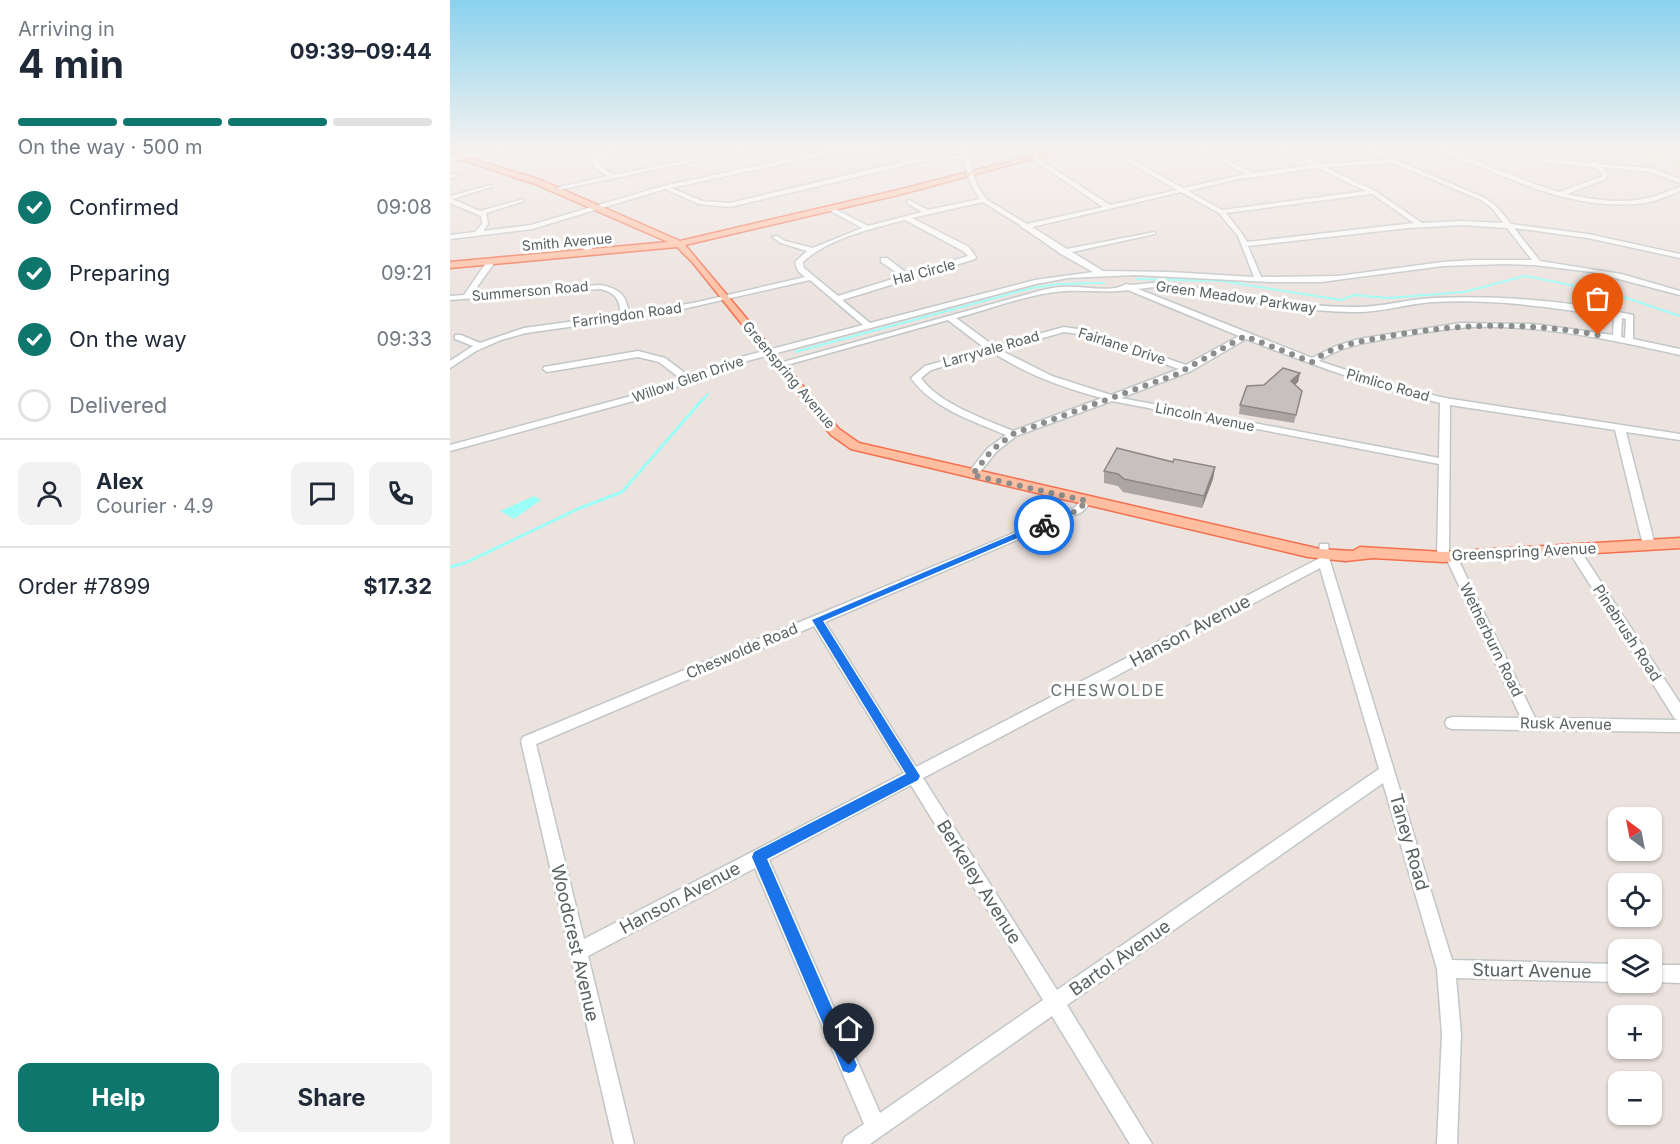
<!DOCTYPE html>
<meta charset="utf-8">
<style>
:root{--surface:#fff;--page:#f2f2f3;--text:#1f2937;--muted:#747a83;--line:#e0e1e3;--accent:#0f766e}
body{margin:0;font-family:Inter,sans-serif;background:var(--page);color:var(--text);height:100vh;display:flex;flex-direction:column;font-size:22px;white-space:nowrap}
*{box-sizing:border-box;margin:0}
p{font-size:20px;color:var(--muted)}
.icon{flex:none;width:33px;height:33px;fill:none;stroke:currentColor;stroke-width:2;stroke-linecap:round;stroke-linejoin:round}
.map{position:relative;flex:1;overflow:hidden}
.drawer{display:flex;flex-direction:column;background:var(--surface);width:450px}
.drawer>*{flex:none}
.needle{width:39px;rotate:328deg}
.controls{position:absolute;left:1158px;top:807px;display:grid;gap:12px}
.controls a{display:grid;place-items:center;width:54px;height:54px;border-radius:12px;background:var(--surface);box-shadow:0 2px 4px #0004;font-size:30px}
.pin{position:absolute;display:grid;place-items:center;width:51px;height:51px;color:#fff;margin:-62px -26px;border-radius:50% 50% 50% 0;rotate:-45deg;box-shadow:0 0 6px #0007}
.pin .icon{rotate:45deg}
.courier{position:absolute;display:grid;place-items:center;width:60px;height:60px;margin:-30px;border:4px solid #1a73e8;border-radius:50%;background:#fff;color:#222;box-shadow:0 2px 8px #0007}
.summary em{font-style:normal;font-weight:700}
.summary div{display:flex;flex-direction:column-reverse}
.summary{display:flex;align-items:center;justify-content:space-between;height:102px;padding:0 18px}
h1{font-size:39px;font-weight:700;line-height:45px}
.bar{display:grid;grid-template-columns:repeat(4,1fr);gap:9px 6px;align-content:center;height:72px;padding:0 18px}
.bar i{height:8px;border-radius:4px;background:var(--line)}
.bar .active{background:var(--accent)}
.bar p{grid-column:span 4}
.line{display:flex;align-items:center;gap:15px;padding:0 18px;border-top:2px solid var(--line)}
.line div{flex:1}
.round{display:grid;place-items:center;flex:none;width:63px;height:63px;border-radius:12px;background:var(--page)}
ol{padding:0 18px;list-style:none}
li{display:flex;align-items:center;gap:18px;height:66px}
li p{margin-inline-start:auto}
li .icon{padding:6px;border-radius:50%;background:var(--accent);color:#fff;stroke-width:4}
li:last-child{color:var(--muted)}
li i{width:33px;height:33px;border:3px solid var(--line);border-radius:50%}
.primary-button{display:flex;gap:12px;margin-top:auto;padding:12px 18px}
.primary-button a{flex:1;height:69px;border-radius:12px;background:var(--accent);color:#fff;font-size:24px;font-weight:700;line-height:69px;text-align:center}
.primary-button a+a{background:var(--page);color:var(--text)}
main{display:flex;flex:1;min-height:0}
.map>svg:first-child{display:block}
.green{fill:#d0e5b9}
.water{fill:#9bfff7}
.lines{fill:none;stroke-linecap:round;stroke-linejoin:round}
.stream-far2{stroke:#9bfff7;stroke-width:1.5}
.stream-far1{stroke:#9bfff7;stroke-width:2}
.stream{stroke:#9bfff7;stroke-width:3}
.minor-casing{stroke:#c1c7c8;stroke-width:3}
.major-casing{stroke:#f56f4e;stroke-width:3}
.minor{fill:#fff;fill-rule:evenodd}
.major{fill:#ffbea0;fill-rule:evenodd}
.wall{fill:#aca5a3}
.shaded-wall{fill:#8c8685}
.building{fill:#c8c0be;stroke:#8c8685;stroke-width:1.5}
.route{fill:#1a73e8}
.done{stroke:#8c8e8d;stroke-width:6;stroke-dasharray:0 10.8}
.labels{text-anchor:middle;stroke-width:6;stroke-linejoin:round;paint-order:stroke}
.far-street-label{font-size:14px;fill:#586061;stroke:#fff}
.street-label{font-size:15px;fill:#586061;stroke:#fff}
.neighbourhood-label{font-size:16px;letter-spacing:1.5px;fill:#697372;stroke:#fff}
.near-street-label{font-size:18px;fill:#586061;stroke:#fff}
</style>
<main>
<section class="drawer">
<div class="summary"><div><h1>4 min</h1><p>Arriving in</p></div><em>09:39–09:44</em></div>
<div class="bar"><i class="active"></i><i class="active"></i><i class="active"></i><i></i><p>On the way · 500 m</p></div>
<ol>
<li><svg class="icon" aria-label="check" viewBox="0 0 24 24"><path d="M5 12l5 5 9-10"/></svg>Confirmed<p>09:08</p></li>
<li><svg class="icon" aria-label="check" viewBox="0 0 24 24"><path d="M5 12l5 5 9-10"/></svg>Preparing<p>09:21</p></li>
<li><svg class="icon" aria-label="check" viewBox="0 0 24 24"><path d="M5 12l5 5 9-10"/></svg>On the way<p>09:33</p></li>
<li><i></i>Delivered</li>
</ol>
<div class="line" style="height:108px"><a class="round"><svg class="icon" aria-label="person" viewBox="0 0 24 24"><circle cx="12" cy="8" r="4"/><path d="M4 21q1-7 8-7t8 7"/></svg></a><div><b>Alex</b><p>Courier · 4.9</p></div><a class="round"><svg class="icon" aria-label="chat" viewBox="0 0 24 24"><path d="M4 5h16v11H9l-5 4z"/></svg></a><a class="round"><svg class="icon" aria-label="phone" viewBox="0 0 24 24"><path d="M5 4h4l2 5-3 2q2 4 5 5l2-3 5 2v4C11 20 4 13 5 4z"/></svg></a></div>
<div class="line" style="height:78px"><div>Order #7899</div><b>$17.32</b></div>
<div class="primary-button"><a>Help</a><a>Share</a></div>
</section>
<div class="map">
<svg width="1230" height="1144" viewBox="0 0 1230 1144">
<rect width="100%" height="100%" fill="#ece2de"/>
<!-- green -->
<path class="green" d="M1056,148H1188L1230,159V167L1191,158L1106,151L1085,157Z"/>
<!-- water -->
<path class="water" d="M84,496L91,500L64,519L50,511Z"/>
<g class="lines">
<!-- stream-far2 -->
<path class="stream-far2" d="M1225,148L1230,149"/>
<!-- stream-far1 -->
<g class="stream-far1">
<path d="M687,279L772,281L891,300L904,295L938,298L1014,292L1075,276L1162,293L1230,316"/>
<path d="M345,352L582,288L609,284L654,283"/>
<path d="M252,401L258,394"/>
</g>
<!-- stream -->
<path class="stream" d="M0,567L15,563L130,508L172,492L253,399"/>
<defs>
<g id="minor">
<path d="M60,148H71L0,161V157Z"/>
<path d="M166,148H172L148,162L150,166L163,175L297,148H306L104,191L101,189L157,176L145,168L142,161L147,158L121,155L124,153L152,155Z"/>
<path d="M389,148H428L458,161L512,155L510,148H515L527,185L536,199L577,224L653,207L582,159L584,156L660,205L727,190L655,148H660L733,188L796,174L745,148H750L804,173L862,165L828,148H834L869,164L936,160L910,148H917L1035,198L1047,207L1061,224L1138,234L1230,254V258L1138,238L1064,228L1090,261L1171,274L1230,291V295L1142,272L1084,265L1054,264L993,266L871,282H820L685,275L618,278L586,284L297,361L198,397L0,451V445L192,393L231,379L209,362L188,357L97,372L93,369L94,367L188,351L215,358L239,376L291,357L413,325L360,280L211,314L76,333L51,340L26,351L0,368V361L23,346L5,339V335H11L30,343L74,328L170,315C171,300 165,292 150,289L0,300V296L14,295L38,260L45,262L22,294L150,285C168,288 178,295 178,314H184L248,302L355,277L348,271L345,262L357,251L331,243L322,237L327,236L335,241L363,248L412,228L379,210V208H383L418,226L472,212L457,203V201L459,200L478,210L530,199L521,185L513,158L470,162L280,207L249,204L215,189L82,229L0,239V235L25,232L32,224L31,216L0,203V196L41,185V187L2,199L30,211L74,199V201L36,213L38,224L33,231L81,225L213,186ZM426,151L452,162L280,203L252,201L221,188L389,152ZM943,163L1031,200L1043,209L1053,223L1012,221L972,223L925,191L875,167ZM867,168L916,191L772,210L738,191L784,180ZM731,192L769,213L788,236L804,277L719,272L653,271L622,252L705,234V232L617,249L582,227ZM922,194L964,223L797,242L793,235L776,213ZM533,202L571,226L572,228L575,229L611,254L643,272L585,280L420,323L392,300L525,259L526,257L519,247L462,218ZM455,220L513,251L518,256L458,274L437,258H431V262L452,276L388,296L354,268L353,262C379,238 421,229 455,220ZM1012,225L1057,228L1082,260H1024L993,262L888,276L811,277L798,246L958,228Z"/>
<path d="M985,148H992L1079,182L1109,192L1151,177L1152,174L1145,167L1098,163L1048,148H1055L1098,159L1142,163L1145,161L1149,164L1201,168L1230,179V183L1200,172L1152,167L1158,174L1156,179L1117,194C1144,200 1171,204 1198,198C1209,196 1219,190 1230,187V191C1220,195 1210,200 1200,202C1143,212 1087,191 1036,169C1019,163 1000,157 985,148Z"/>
<path d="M4,174L9,175L0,179V175Z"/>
<path d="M142,235L147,236L139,255H133L132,253Z"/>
<path d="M713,282C775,292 839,307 902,307C930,308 957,299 984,298C1050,295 1118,301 1183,315V339L1230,349V355C1163,340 1094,325 1025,327C998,328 970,333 943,338C918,342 891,346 869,361L944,386L995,398L1230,434V440L1176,432L1205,545L1199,549L1193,545L1165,430L1000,405L999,554H1005L1007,557L1085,718L1228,720L1225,719L1118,550L1124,546L1128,547L1230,703V732L1002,729L997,727L995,723L997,719L1002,717L1071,718L997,560H989L987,557L989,464L662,401L566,436L546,452L526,477L522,478L517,475L518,473L538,448L556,435C523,421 482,408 461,378L475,366L536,349L498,320L333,366H327L326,364L589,291C597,289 605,287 613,287C632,285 661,294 676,284L681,285ZM713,286C775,296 839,311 902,312C929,313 956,304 983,302C1044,299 1104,307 1164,317L1163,335L1084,324L1011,323L909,339L886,346L862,358L688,289ZM678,290L789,336L736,365L634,330L614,327L544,346L506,318C541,309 577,294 614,291C635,290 657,293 678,290ZM1172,318L1176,319L1175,338L1171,337ZM614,332L629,334L729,369L661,395L602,376L550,350ZM796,339C860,364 923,387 990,403L989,458L671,398L741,371ZM542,352C576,374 613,388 652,398L563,431C535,419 489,404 471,378L481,370Z"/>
<path d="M637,498L642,501L632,512L375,622L466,767L868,559L870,544H878L880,561L1002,960L1168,964V982L1006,978L1011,1034L1007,1144H987L992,1034L987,969L933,783L617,1005L702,1144H680L602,1016L420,1144H392L395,1137L414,1124L305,868L138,956L184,1144H164L71,741L73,737L624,508L633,499ZM870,568L929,769L607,990L473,778ZM364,626L454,773L134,939L86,744ZM461,785L593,1000L430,1113L319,860Z"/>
<path d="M1202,965H1230V983L1201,982Z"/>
</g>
<path id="major" d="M613,148H623L448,195L235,245L389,429L409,443L870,549L903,551L910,547L993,552L1230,538V548L993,562L923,558L895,561L858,557L401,449L381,435L243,263L227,247L0,268V262L218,242L85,184L0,156V152L91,180L230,241L444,191Z"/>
</defs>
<!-- minor casing -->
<use href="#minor" class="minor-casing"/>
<!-- major casing -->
<use href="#major" class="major-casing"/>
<!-- minor -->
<use href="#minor" class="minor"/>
<!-- major -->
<use href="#major" class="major"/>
</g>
<!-- wall -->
<g class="wall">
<path d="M850,373L848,382L845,385L852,391L844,423L789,414L790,405L814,385Z"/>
<path d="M723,462L765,467L763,479L752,508L673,492L668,486L654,483V471Z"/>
</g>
<!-- shaded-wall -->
<g class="shaded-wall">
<path d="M850,373L848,382L839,390L841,381Z"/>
<path d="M765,467L763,479L752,508L754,496Z"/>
</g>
<!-- building -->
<g class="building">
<path d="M833,368L850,373L841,381L852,391L846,415L790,405L797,386L814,385Z"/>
<path d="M667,448L723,462L724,459L765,467L754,496L674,479L668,474L654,471Z"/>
</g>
<!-- sky -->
<linearGradient id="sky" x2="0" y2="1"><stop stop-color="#89d2ee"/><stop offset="0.48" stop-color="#f6f2f0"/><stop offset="1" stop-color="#f6f2f0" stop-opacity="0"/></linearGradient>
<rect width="1230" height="308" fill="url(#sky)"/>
<!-- route -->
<path class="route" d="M590,523L598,525L373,621L470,776L468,780L317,859L407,1065L404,1071L399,1073L393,1071L302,857L304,852L456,774L362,620Z"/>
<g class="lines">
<!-- done -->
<path class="done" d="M594,525L628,510L637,501L522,475L542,450L563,434L727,374L795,336L862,362C883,345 913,341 939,336C1013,323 1074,322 1148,335"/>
</g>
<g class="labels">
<!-- far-street labels -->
<g class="far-street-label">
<text transform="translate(117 242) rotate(-5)" y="5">Smith Avenue</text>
<text transform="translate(474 272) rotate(-15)" y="5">Hal Circle</text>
<text transform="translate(80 291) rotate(-5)" y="5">Summerson Road</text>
<text transform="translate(786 297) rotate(8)" y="5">Green Meadow Parkway</text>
<text transform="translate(177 315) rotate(-8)" y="5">Farringdon Road</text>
<text transform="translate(672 346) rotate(18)" y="5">Fairlane Drive</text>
<text transform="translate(541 349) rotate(-16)" y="5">Larryvale Road</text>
<text transform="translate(339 375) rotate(50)" y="5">Greenspring Avenue</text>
<text transform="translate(238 379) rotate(-19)" y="5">Willow Glen Drive</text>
<text transform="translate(938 385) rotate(16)" y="5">Pimlico Road</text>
<text transform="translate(755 417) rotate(11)" y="5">Lincoln Avenue</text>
</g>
<!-- street labels -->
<g class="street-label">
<text transform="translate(1074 552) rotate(-3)" y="5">Greenspring Avenue</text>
<text transform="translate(1177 633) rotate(57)" y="5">Pinebrush Road</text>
<text transform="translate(1041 640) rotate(64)" y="5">Wetherburn Road</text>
<text transform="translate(292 651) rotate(-23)" y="5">Cheswolde Road</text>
<text transform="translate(1116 724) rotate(1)" y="5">Rusk Avenue</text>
</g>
<!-- neighbourhood labels -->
<g class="neighbourhood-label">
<text x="658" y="696">CHESWOLDE</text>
</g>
<!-- near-street labels -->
<g class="near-street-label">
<text transform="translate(740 631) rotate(-28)" y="6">Hanson Avenue</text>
<text transform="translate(959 842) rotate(74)" y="6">Taney Road</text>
<text transform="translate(529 882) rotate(58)" y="6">Berkeley Avenue</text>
<text transform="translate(230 898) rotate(-28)" y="6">Hanson Avenue</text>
<text transform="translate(125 943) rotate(77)" y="6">Woodcrest Avenue</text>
<text transform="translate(670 958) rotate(-35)" y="6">Bartol Avenue</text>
<text transform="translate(1082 971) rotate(1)" y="6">Stuart Avenue</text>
</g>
</g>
</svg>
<div class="controls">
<a><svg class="needle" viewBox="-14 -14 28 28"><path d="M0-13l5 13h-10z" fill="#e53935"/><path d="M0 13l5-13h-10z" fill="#747a83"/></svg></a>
<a><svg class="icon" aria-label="locate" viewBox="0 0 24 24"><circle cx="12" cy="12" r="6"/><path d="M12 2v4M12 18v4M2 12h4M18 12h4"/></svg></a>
<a><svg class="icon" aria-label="layers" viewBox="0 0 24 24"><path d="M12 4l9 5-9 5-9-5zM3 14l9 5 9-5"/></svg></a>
<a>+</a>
<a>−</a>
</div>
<div class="pin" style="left:1148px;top:335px;background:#ea580c"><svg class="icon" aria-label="bag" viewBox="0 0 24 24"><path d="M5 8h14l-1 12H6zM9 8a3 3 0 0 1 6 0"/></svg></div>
<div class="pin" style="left:399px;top:1065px;background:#1f2937"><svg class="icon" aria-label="home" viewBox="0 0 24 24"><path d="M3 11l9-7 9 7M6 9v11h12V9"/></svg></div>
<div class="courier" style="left:594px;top:525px"><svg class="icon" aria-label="bike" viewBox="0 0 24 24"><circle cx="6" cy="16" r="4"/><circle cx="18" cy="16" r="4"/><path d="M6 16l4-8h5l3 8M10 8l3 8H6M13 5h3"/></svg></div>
</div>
</main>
